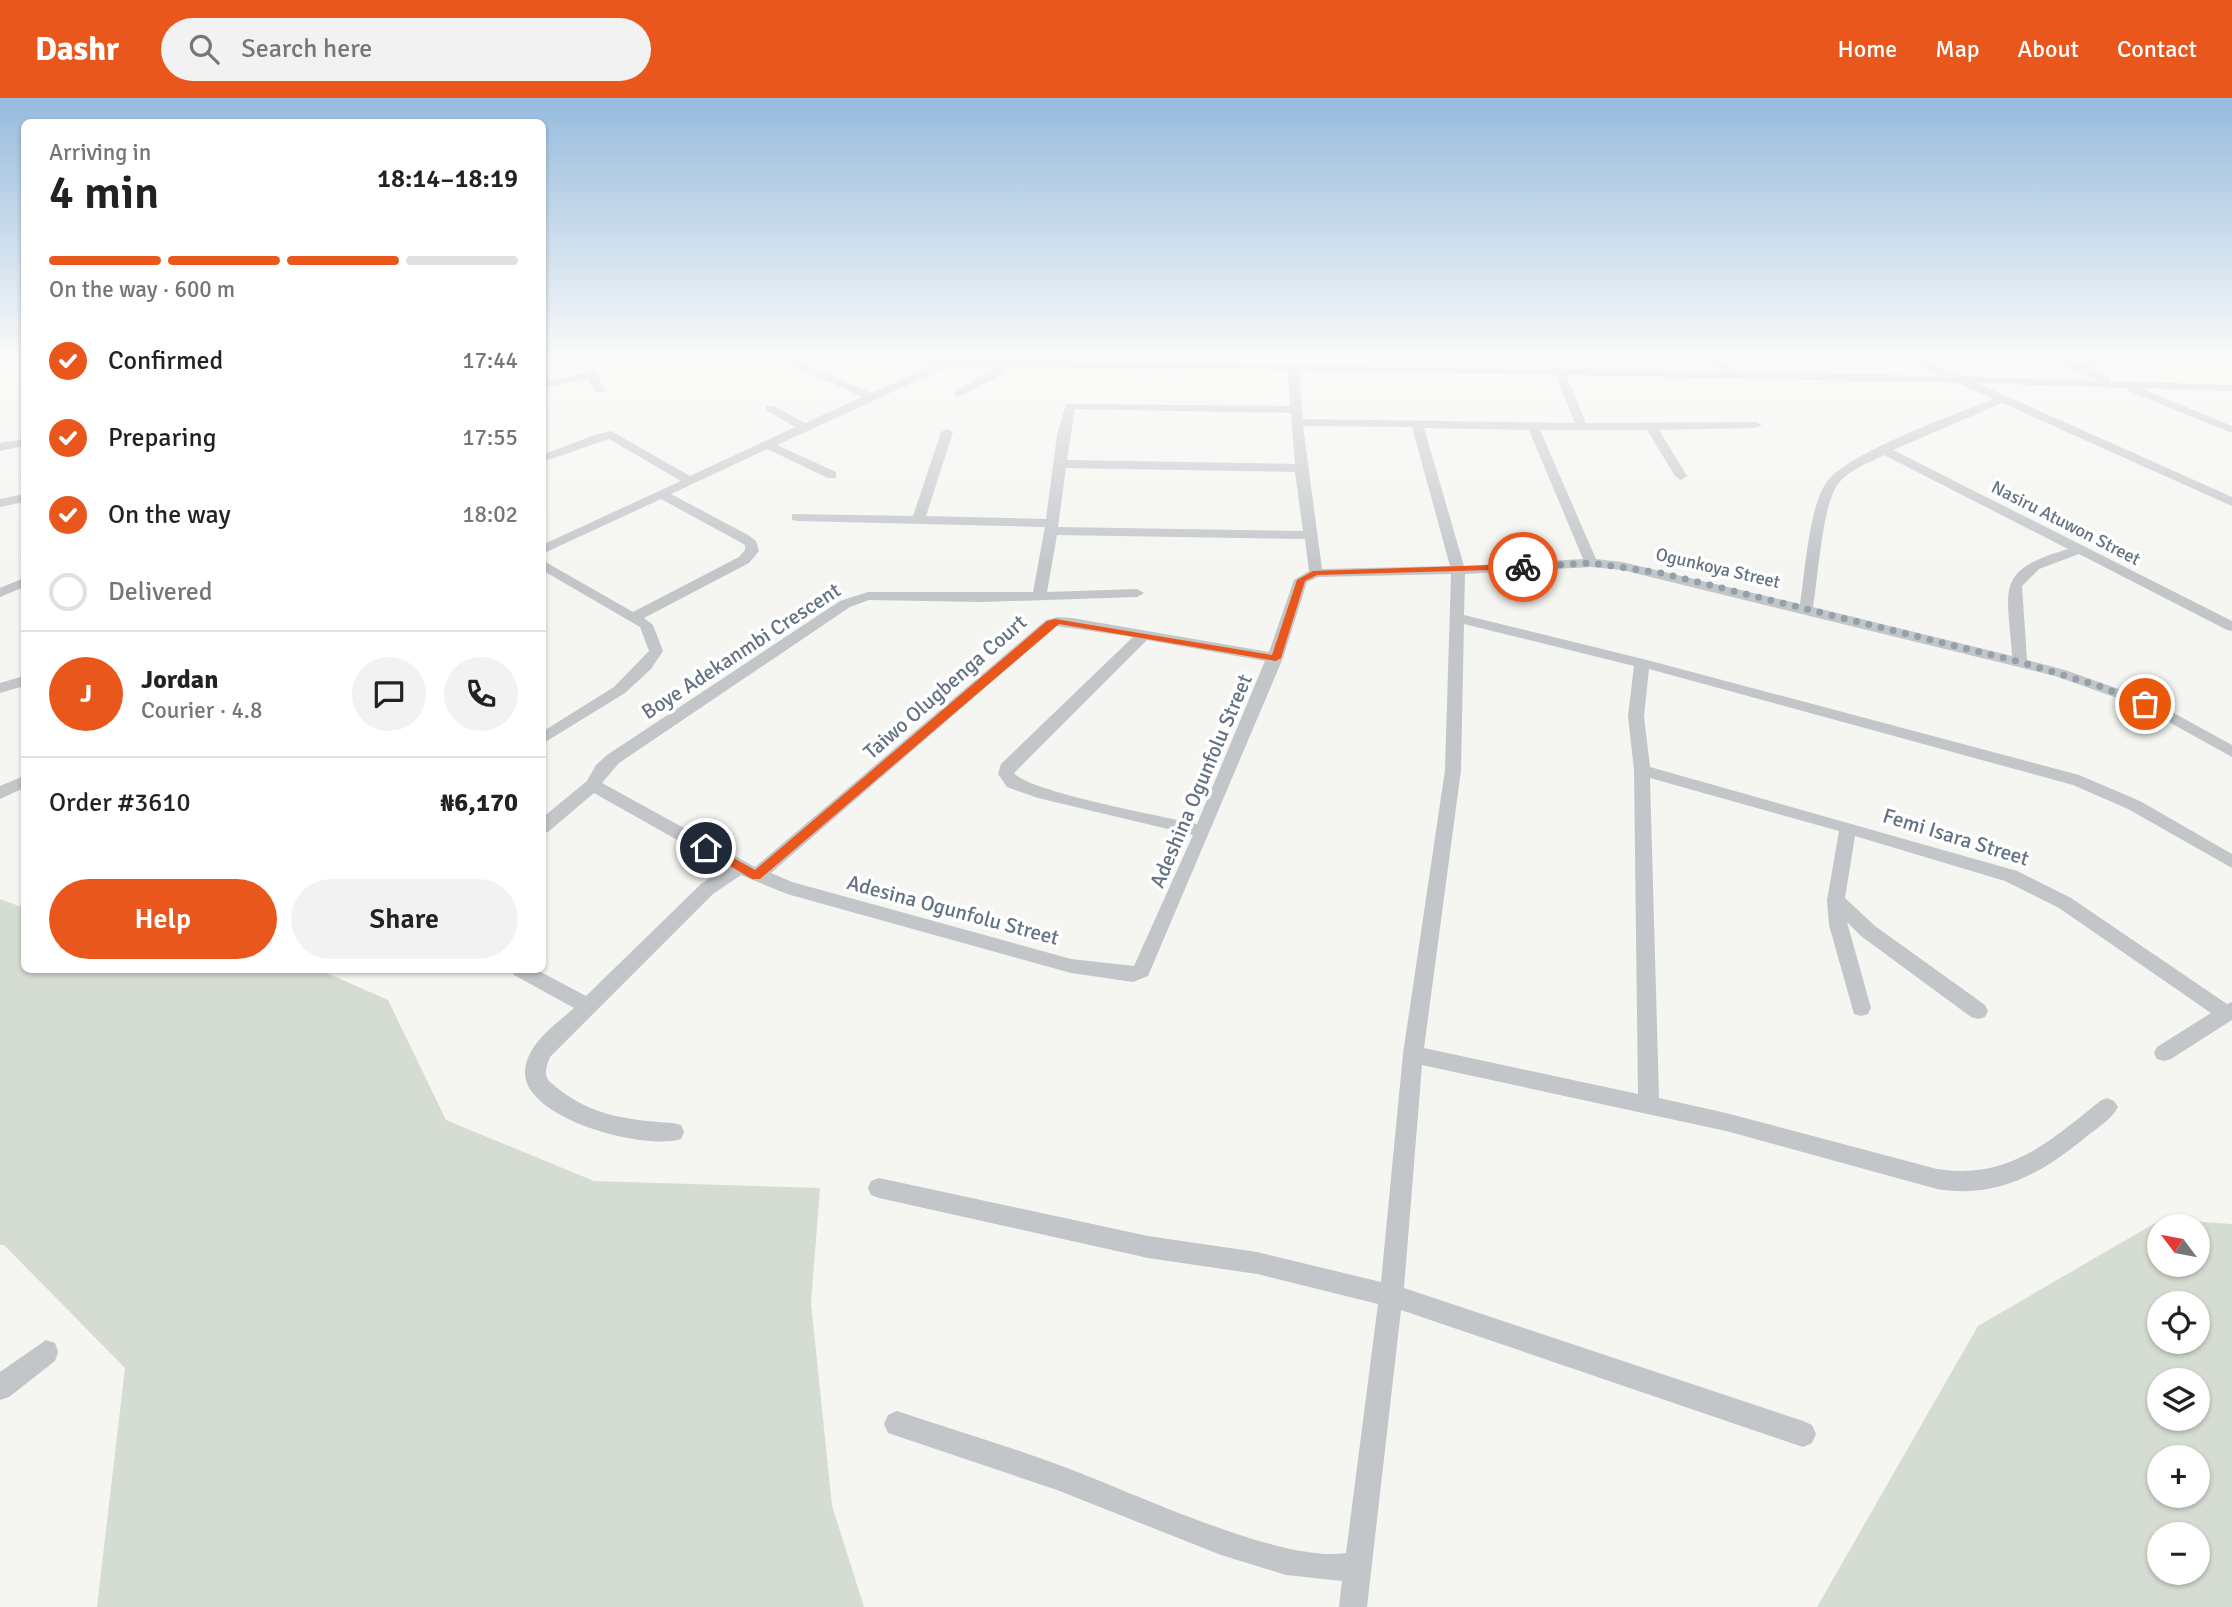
<!DOCTYPE html>
<meta charset="utf-8">
<style>
:root{--surface:#fff;--page:#f2f2f2;--text:#222;--muted:#767676;--line:#e0e0e0;--accent:#e9571d}
body{margin:0;font-family:Signika,sans-serif;background:var(--page);color:var(--text);height:100vh;display:flex;flex-direction:column;font-size:26px;white-space:nowrap}
*{box-sizing:border-box;margin:0}
p{font-size:23px;color:var(--muted)}
.icon{flex:none;width:38px;height:38px;fill:none;stroke:currentColor;stroke-width:2;stroke-linecap:round;stroke-linejoin:round}
.map{position:relative;flex:1;overflow:hidden}
.drawer{position:absolute;left:21px;top:21px;width:525px;height:854px;display:flex;flex-direction:column;background:var(--surface);border-radius:10px;box-shadow:0 2px 5px #0004}
.drawer>*{flex:none}
.needle{width:46px;rotate:302deg}
.controls{position:absolute;left:2147px;top:1116px;display:grid;gap:14px}
.controls a{display:grid;place-items:center;width:63px;height:63px;border-radius:50%;background:var(--surface);box-shadow:0 2px 5px #0004;font-size:35px}
.pin{position:absolute;display:grid;place-items:center;width:60px;height:60px;color:#fff;margin:-30px;border:4px solid #fff;border-radius:50%;box-shadow:0 2px 7px #0007}
.courier{position:absolute;display:grid;place-items:center;width:70px;height:70px;margin:-35px;border:5px solid #e9571d;border-radius:50%;background:#fff;color:#222;box-shadow:0 2px 9px #0007}
.head em{font-style:normal;font-weight:600}
.head div{display:flex;flex-direction:column-reverse}
.head{display:flex;align-items:center;justify-content:space-between;height:119px;padding:0 28px}
h1{font-size:46px;font-weight:600;line-height:52px}
.bar{display:grid;grid-template-columns:repeat(4,1fr);gap:10px 7px;align-content:center;height:84px;padding:0 28px}
.bar i{height:9px;border-radius:5px;background:var(--line)}
.bar .active{background:var(--accent)}
.bar p{grid-column:span 4}
.line{display:flex;align-items:center;gap:18px;padding:0 28px;border-top:2px solid var(--line)}
.line div{flex:1}
.round{display:grid;place-items:center;flex:none;width:74px;height:74px;border-radius:37px;background:var(--page)}
ol{padding:0 28px;list-style:none}
li{display:flex;align-items:center;gap:21px;height:77px}
li p{margin-inline-start:auto}
li .icon{padding:7px;border-radius:50%;background:var(--accent);color:#fff;stroke-width:4}
li:last-child{color:var(--muted)}
li i{width:38px;height:38px;border:4px solid var(--line);border-radius:50%}
.button{display:flex;gap:14px;margin-top:auto;padding:14px 28px}
.button a{flex:1;height:80px;border-radius:42px;background:var(--accent);color:#fff;font-size:28px;font-weight:600;line-height:80px;text-align:center}
.button a+a{background:var(--page);color:var(--text)}
header{display:flex;align-items:center;gap:42px;box-sizing:border-box;height:98px;padding:0 35px;background:var(--accent);color:#fff}
header strong{font-size:33px}
nav{display:flex;gap:38px;margin-inline-start:auto;font-size:24px}
.search{width:490px;height:63px;background:var(--page);display:flex;align-items:center;gap:18px;box-sizing:border-box;padding:0 24px;border-radius:38px;color:var(--muted);font-size:26px}
.map>svg:first-child{display:block}
.green{fill:#d5dcd2;fill-rule:evenodd}
.lines{fill:none;stroke-linecap:round;stroke-linejoin:round}
.minor{fill:#c2c6c9;fill-rule:evenodd}
.route{fill:#e9571d}
.done{stroke:#96a0aa;stroke-width:7;stroke-dasharray:0 12.6}
.labels{text-anchor:middle;stroke-width:7;stroke-linejoin:round;paint-order:stroke}
.far-street-label{font-size:18px;fill:#637383;stroke:#fff}
.street-label{font-size:21px;fill:#637383;stroke:#fff}
</style>
<header>
<strong>Dashr</strong>
<div class="search"><svg class="icon" aria-label="search" viewBox="0 0 24 24"><circle cx="10" cy="10" r="6"/><path d="M15 15l6 6"/></svg>Search here</div>
<nav><a>Home</a><a>Map</a><a>About</a><a>Contact</a></nav>
</header>
<div class="map">
<svg width="2232" height="1509" viewBox="0 0 2232 1509">
<rect width="100%" height="100%" fill="#f5f5f1"/>
<!-- green -->
<g class="green">
<path d="M0,801L24,810V872H320L388,902L446,1022L594,1083L820,1090L811,1205L832,1408L864,1509H97L125,1270L4,1147H0Z"/>
<path d="M2162,1121L2232,1126V1509H1817L1978,1228ZM2160,1129H2198V1167H2160ZM2160,1206H2198V1244H2160ZM2160,1283H2198V1321H2160ZM2160,1360H2198V1398H2160ZM2160,1437H2198V1475H2160Z"/>
</g>
<g class="lines">
<!-- minor -->
<g class="minor">
<path d="M748,260L1723,273L1701,260H1713L1740,273L1942,278L1907,260H1920L1961,278L2100,283L2048,260H2061L2080,267L2101,260H2115L2090,271L2110,279V283L2232,287V293L2140,290L2232,328V335L2128,293L2127,290L1977,285L2232,399V408L2002,305L1893,352L2232,523V533L2227,532L2079,456L2039,471L2022,488L2027,562L2065,572L2150,602L2232,647V659L2140,608L2055,578L1622,472L1591,469L1465,476L1464,517L1647,562L2079,677L2140,703L2232,756V770L2128,711L2073,687L1649,571L1644,618L1650,669L2017,773L2071,800L2227,906L2232,904V922L2171,961L2164,963L2157,961L2154,955L2157,949L2211,915L2059,810L2005,783L1855,738L1845,800L1875,828L1985,907L1988,913L1985,919L1978,921L1971,919L1861,838L1847,824L1871,910L1868,916L1861,918L1854,916L1829,827L1827,802L1839,733L1650,680L1659,1000L1726,1015L1937,1071C2008,1082 2048,1045 2100,1003L2107,1000L2114,1003L2118,1009C2112,1021 2097,1030 2086,1039C2041,1076 1997,1101 1937,1091L1726,1033L1422,967L1404,1190L1803,1323L1812,1327L1816,1336L1812,1345L1803,1349L1401,1212L1367,1509H1339L1342,1483L1286,1477L1221,1457L1057,1392L888,1335L884,1326L888,1317L897,1313C951,1331 1005,1347 1059,1367C1126,1391 1280,1466 1346,1455L1378,1206L1257,1176L1148,1160L879,1100L871,1097L868,1090L871,1083L879,1080L1148,1138L1257,1154L1381,1184L1403,956L1445,672L1451,476L1318,479L1307,484L1283,560L1148,878L1133,884L1071,875L787,796L741,777L713,796L550,959C547,967 543,976 549,983C586,1017 625,1022 673,1025L681,1027L684,1034L681,1041C646,1053 521,1021 525,972C528,945 555,927 574,910L514,877L511,872H537L586,898L701,786L725,769L594,695L548,734L542,736V720L587,683L596,667L607,657L840,503L868,494H1033L1045,429L797,423L792,422V416L913,418L941,334L947,331L953,334L926,418L1046,421L1057,337L1066,306L1290,308L1288,272L1007,269L994,281L959,299L955,298V294L995,269L949,268L777,347L836,374V380H828L767,351L671,396L748,437L756,443L759,453L749,465L644,520L653,527L663,553L651,571L625,595L542,646V634L614,589L649,553L640,529L542,472V462L633,514L739,459L745,452V447L738,443L661,401L542,456V447L681,383L609,341L542,364V357L592,338L611,333L690,378L795,329L766,312V308H774L805,325L862,299L786,264L753,263ZM801,264L933,268L871,295ZM1299,272L1555,277L1575,325L1303,321ZM1566,277L1958,285L1993,301C1957,316 1846,355 1826,385C1809,410 1805,474 1800,506L1622,464L1596,461L1540,332H1647L1675,378L1681,382L1687,378L1659,332L1756,330L1762,327L1756,324L1586,325ZM1075,311L1291,315L1295,366L1067,362ZM1303,328L1412,329L1450,468L1322,471ZM1424,330L1529,332L1583,461L1464,468ZM1884,357L2068,451C1993,473 2008,491 2012,558L1813,509C1818,481 1822,407 1838,386C1848,372 1869,365 1884,357ZM1066,370L1295,374L1303,433L1058,429ZM1057,437L1305,441L1309,473L1294,482L1269,554L1072,520L1058,519L1046,522L755,769L602,685L619,665L850,509L869,502L982,504L1137,499L1144,495L1137,491L1047,494ZM1464,526L1634,568L1628,618L1634,672L1638,996L1424,950L1461,672ZM1056,528L1133,539L1001,666L998,676L1007,689L1038,700L1193,737L1134,868L1071,861L792,784L771,775ZM1147,542L1265,563L1197,726C1166,719 1029,694 1014,675Z"/>
<path d="M592,274L597,277L605,292L603,294H595L588,281L542,290V284Z"/>
<path d="M24,341V348L0,353V345Z"/>
<path d="M24,396V404L0,409V401Z"/>
<path d="M24,480V489L0,499V490Z"/>
<path d="M24,578V588L0,595V585Z"/>
<path d="M24,678V690L0,701V688Z"/>
<path d="M46,1242L55,1245L58,1254L55,1263L9,1299L0,1302V1274Z"/>
</g>
</g>
<!-- sky -->
<linearGradient id="sky" x2="0" y2="1"><stop stop-color="#96bbdd"/><stop offset="0.55" stop-color="#fafaf9"/><stop offset="1" stop-color="#fafaf9" stop-opacity="0"/></linearGradient>
<rect width="2232" height="471" fill="url(#sky)"/>
<!-- route -->
<path class="route" d="M1523,466L1527,467V471L1317,477L1305,483L1281,560L1276,563L1059,526L760,781H752L700,750L706,746L710,747L755,772L1047,523L1055,521L1272,557L1297,482L1313,473Z"/>
<g class="lines">
<!-- done -->
<path class="done" d="M1523,469L1591,465L1661,475L2020,564L2099,588L2145,606"/>
</g>
<g class="labels">
<!-- far-street labels -->
<g class="far-street-label">
<text transform="translate(2066 425) rotate(27)" y="6">Nasiru Atuwon Street</text>
<text transform="translate(1718 470) rotate(13)" y="6">Ogunkoya Street</text>
</g>
<!-- street labels -->
<g class="street-label">
<text transform="translate(741 553) rotate(-33)" y="7">Boye Adekanmbi Crescent</text>
<text transform="translate(945 589) rotate(-41)" y="7">Taiwo Olugbenga Court</text>
<text transform="translate(1201 683) rotate(-67)" y="7">Adeshina Ogunfolu Street</text>
<text transform="translate(1956 739) rotate(17)" y="7">Femi Isara Street</text>
<text transform="translate(953 812) rotate(15)" y="7">Adesina Ogunfolu Street</text>
</g>
</g>
</svg>
<div class="controls">
<a><svg class="needle" viewBox="-14 -14 28 28"><path d="M0-13l5 13h-10z" fill="#e53935"/><path d="M0 13l5-13h-10z" fill="#767676"/></svg></a>
<a><svg class="icon" aria-label="locate" viewBox="0 0 24 24"><circle cx="12" cy="12" r="6"/><path d="M12 2v4M12 18v4M2 12h4M18 12h4"/></svg></a>
<a><svg class="icon" aria-label="layers" viewBox="0 0 24 24"><path d="M12 4l9 5-9 5-9-5zM3 14l9 5 9-5"/></svg></a>
<a>+</a>
<a>−</a>
</div>
<div class="pin" style="left:2145px;top:606px;background:#ea580c"><svg class="icon" aria-label="bag" viewBox="0 0 24 24"><path d="M5 8h14l-1 12H6zM9 8a3 3 0 0 1 6 0"/></svg></div>
<div class="pin" style="left:706px;top:750px;background:#1f2937"><svg class="icon" aria-label="home" viewBox="0 0 24 24"><path d="M3 11l9-7 9 7M6 9v11h12V9"/></svg></div>
<div class="courier" style="left:1523px;top:469px"><svg class="icon" aria-label="bike" viewBox="0 0 24 24"><circle cx="6" cy="16" r="4"/><circle cx="18" cy="16" r="4"/><path d="M6 16l4-8h5l3 8M10 8l3 8H6M13 5h3"/></svg></div>
<section class="drawer">
<div class="head"><div><h1>4 min</h1><p>Arriving in</p></div><em>18:14–18:19</em></div>
<div class="bar"><i class="active"></i><i class="active"></i><i class="active"></i><i></i><p>On the way · 600 m</p></div>
<ol>
<li><svg class="icon" aria-label="check" viewBox="0 0 24 24"><path d="M5 12l5 5 9-10"/></svg>Confirmed<p>17:44</p></li>
<li><svg class="icon" aria-label="check" viewBox="0 0 24 24"><path d="M5 12l5 5 9-10"/></svg>Preparing<p>17:55</p></li>
<li><svg class="icon" aria-label="check" viewBox="0 0 24 24"><path d="M5 12l5 5 9-10"/></svg>On the way<p>18:02</p></li>
<li><i></i>Delivered</li>
</ol>
<div class="line" style="height:126px"><b class="round" style="background:var(--accent);color:#fff">J</b><div><b>Jordan</b><p>Courier · 4.8</p></div><a class="round"><svg class="icon" aria-label="chat" viewBox="0 0 24 24"><path d="M4 5h16v11H9l-5 4z"/></svg></a><a class="round"><svg class="icon" aria-label="phone" viewBox="0 0 24 24"><path d="M5 4h4l2 5-3 2q2 4 5 5l2-3 5 2v4C11 20 4 13 5 4z"/></svg></a></div>
<div class="line" style="height:91px"><div>Order #3610</div><b>₦6,170</b></div>
<div class="button"><a>Help</a><a>Share</a></div>
</section>
</div>
